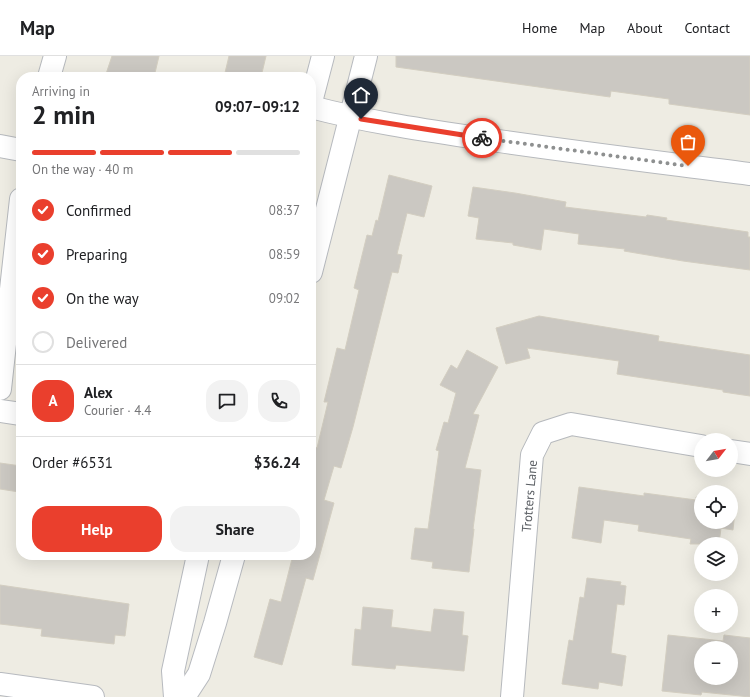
<!DOCTYPE html>
<meta charset="utf-8">
<style>
:root{--surface:#fff;--page:#f2f2f2;--text:#202124;--muted:#757577;--line:#e0e0e0;--accent:#ea3f2d}
body{margin:0;font-family:"PT Sans",sans-serif;background:var(--page);color:var(--text);height:100vh;display:flex;flex-direction:column;font-size:15px;white-space:nowrap}
*{box-sizing:border-box;margin:0}
p{font-size:13px;color:var(--muted)}
.icon{flex:none;width:22px;height:22px;fill:none;stroke:currentColor;stroke-width:2;stroke-linecap:round;stroke-linejoin:round}
.map{position:relative;flex:1;overflow:hidden}
.drawer{position:absolute;left:16px;top:16px;width:300px;height:488px;display:flex;flex-direction:column;background:var(--surface);border-radius:16px;box-shadow:0 4px 16px #0002}
.drawer>*{flex:none}
.needle{width:26px;rotate:59deg}
.controls{position:absolute;left:694px;top:377px;display:grid;gap:8px}
.controls a{display:grid;place-items:center;width:44px;height:44px;border-radius:50%;background:var(--surface);box-shadow:0 4px 16px #0002;font-size:20px}
.pin{position:absolute;display:grid;place-items:center;width:34px;height:34px;color:#fff;margin:-41px -17px;border-radius:50% 50% 50% 0;rotate:-45deg;box-shadow:0 0 4px #0007}
.pin .icon{rotate:45deg}
.courier{position:absolute;display:grid;place-items:center;width:40px;height:40px;margin:-20px;border:3px solid #ea3f2d;border-radius:50%;background:#fff;color:#222;box-shadow:0 1px 5px #0007}
.overview em{font-style:normal;font-weight:700}
.overview div{display:flex;flex-direction:column-reverse}
.overview{display:flex;align-items:center;justify-content:space-between;height:68px;padding:0 16px}
h1{font-size:26px;font-weight:700;line-height:30px}
.bar{display:grid;grid-template-columns:repeat(4,1fr);gap:6px 4px;align-content:center;height:48px;padding:0 16px}
.bar i{height:5px;border-radius:3px;background:var(--line)}
.bar .selected{background:var(--accent)}
.bar p{grid-column:span 4}
.line{display:flex;align-items:center;gap:10px;padding:0 16px;border-top:1px solid var(--line)}
.line div{flex:1}
.round{display:grid;place-items:center;flex:none;width:42px;height:42px;border-radius:16px;background:var(--page)}
ol{padding:0 16px;list-style:none}
li{display:flex;align-items:center;gap:12px;height:44px}
li p{margin-inline-start:auto}
li .icon{padding:4px;border-radius:50%;background:var(--accent);color:#fff;stroke-width:4}
li:last-child{color:var(--muted)}
li i{width:22px;height:22px;border:2px solid var(--line);border-radius:50%}
.action{display:flex;gap:8px;margin-top:auto;padding:8px 16px}
.action a{flex:1;height:46px;border-radius:16px;background:var(--accent);color:#fff;font-size:16px;font-weight:700;line-height:46px;text-align:center}
.action a+a{background:var(--page);color:var(--text)}
header{display:flex;align-items:center;gap:24px;box-sizing:border-box;height:56px;padding:0 20px;background:var(--surface);border-bottom:1px solid var(--line)}
header strong{font-size:19px}
nav{display:flex;gap:22px;margin-inline-start:auto;font-size:14px}
.map>svg:first-child{display:block}
.building{fill:#cbc8c2;stroke:#d3cec1;fill-rule:evenodd}
.lines{fill:none;stroke-linecap:round;stroke-linejoin:round}
.street-casing{stroke:#b6b9bd;stroke-width:24}
.secondary-casing{stroke:#b7babf;stroke-width:24}
.street{stroke:#fff;stroke-width:22}
.secondary{stroke:#fff;stroke-width:22}
.done{stroke:#8e9090;stroke-width:4;stroke-dasharray:0 7.2}
.route{stroke:#ea3f2d;stroke-width:5}
.labels{text-anchor:middle;stroke-width:4;stroke-linejoin:round;paint-order:stroke}
.street-label{font-size:13px;fill:#5b5f64;stroke:#fff}
</style>
<header>
<strong>Map</strong>
<nav><a>Home</a><a>Map</a><a>About</a><a>Contact</a></nav>
</header>
<div class="map">
<svg width="750" height="641" viewBox="0 0 750 641">
<rect width="100%" height="100%" fill="#eeece3"/>
<!-- building -->
<g class="building">
<path d="M112,0H159L154,21H105Z"/>
<path d="M229,0H266L261,21H224Z"/>
<path d="M396,0H750V59L669,48V43L611,35L610,41L396,11Z"/>
<path d="M389,119L432,130L424,161L407,157L397,198L402,199L398,217L392,216L353,371L341,412L334,410L324,444L334,447L313,524L306,522L282,609L254,601L270,543L281,546L293,499H311V400L314,390L317,392L328,346H324L337,292L345,294L359,234L354,232L367,179L372,180L376,164L378,165Z"/>
<path d="M473,131L515,137L566,146L565,151L646,161L647,159L667,162L666,164L748,176V181H750V214L683,205L624,195L625,193L578,188L579,178L544,173L541,194L513,189V187L476,183L479,162L468,160Z"/>
<path d="M539,260L659,280L658,285L750,299V340L723,336V334L617,318L619,305L527,292L530,302L506,308L496,272Z"/>
<path d="M467,294L498,311L473,358L479,359L465,412L481,414L473,473H474L469,516L432,512L433,506L411,503L415,472L428,473L439,395L436,394L444,366L448,367L456,337L440,329L451,309L457,313Z"/>
<path d="M0,407L21,410L19,436L0,433Z"/>
<path d="M579,431L644,440V437L696,444V441H701V466H731V445L736,446L733,474L721,472L719,488H690L691,483L638,475L639,469L604,464L601,487L572,482Z"/>
<path d="M587,522L621,526L620,529L626,530L624,549L617,548L611,597L626,600L622,630L599,626L598,633L562,628L569,584L573,585L580,541L584,542Z"/>
<path d="M0,529L129,548L125,580L115,579L114,588L41,580L42,573L0,568Z"/>
<path d="M363,551L393,554L391,571L431,576L434,553L464,556L462,579L468,580L464,615L396,609L395,613L352,609L355,573L361,574Z"/>
<path d="M668,579L723,585L724,579L750,582V641L702,636L701,639L662,635ZM701,592H731V622H701Z"/>
</g>
<g class="lines">
<defs>
<g id="street">
<path d="M49,21L55,0"/>
<path d="M311,51C364,65 417,73 471,81C564,95 657,106 750,118"/>
<path d="M0,90L21,94"/>
<path d="M0,333L21,143"/>
<path d="M0,355L21,358"/>
<path d="M731,395L750,398"/>
<path d="M512,641L532,399L543,377L571,368L701,390"/>
</g>
<g id="secondary">
<path d="M311,46L323,0"/>
<path d="M311,216L366,0"/>
<path d="M0,628L93,641"/>
<path d="M175,641L173,615L198,499"/>
<path d="M184,641L199,618L215,567L234,499"/>
</g>
</defs>
<!-- street casing -->
<use href="#street" class="street-casing"/>
<!-- secondary casing -->
<use href="#secondary" class="secondary-casing"/>
<!-- street -->
<use href="#street" class="street"/>
<!-- secondary -->
<use href="#secondary" class="secondary"/>
</g>
<g class="lines">
<!-- done -->
<path class="done" d="M482,82L688,110"/>
<!-- route -->
<path class="route" d="M361,63L482,82"/>
</g>
<g class="labels">
<!-- street labels -->
<g class="street-label">
<text transform="translate(529 440) rotate(-85)" y="5">Trotters Lane</text>
</g>
</g>
</svg>
<div class="controls">
<a><svg class="needle" viewBox="-14 -14 28 28"><path d="M0-13l5 13h-10z" fill="#e53935"/><path d="M0 13l5-13h-10z" fill="#757577"/></svg></a>
<a><svg class="icon" aria-label="locate" viewBox="0 0 24 24"><circle cx="12" cy="12" r="6"/><path d="M12 2v4M12 18v4M2 12h4M18 12h4"/></svg></a>
<a><svg class="icon" aria-label="layers" viewBox="0 0 24 24"><path d="M12 4l9 5-9 5-9-5zM3 14l9 5 9-5"/></svg></a>
<a>+</a>
<a>−</a>
</div>
<div class="pin" style="left:688px;top:110px;background:#ea580c"><svg class="icon" aria-label="bag" viewBox="0 0 24 24"><path d="M5 8h14l-1 12H6zM9 8a3 3 0 0 1 6 0"/></svg></div>
<div class="pin" style="left:361px;top:63px;background:#1f2937"><svg class="icon" aria-label="home" viewBox="0 0 24 24"><path d="M3 11l9-7 9 7M6 9v11h12V9"/></svg></div>
<div class="courier" style="left:482px;top:82px"><svg class="icon" aria-label="bike" viewBox="0 0 24 24"><circle cx="6" cy="16" r="4"/><circle cx="18" cy="16" r="4"/><path d="M6 16l4-8h5l3 8M10 8l3 8H6M13 5h3"/></svg></div>
<section class="drawer">
<div class="overview"><div><h1>2 min</h1><p>Arriving in</p></div><em>09:07–09:12</em></div>
<div class="bar"><i class="selected"></i><i class="selected"></i><i class="selected"></i><i></i><p>On the way · 40 m</p></div>
<ol>
<li><svg class="icon" aria-label="check" viewBox="0 0 24 24"><path d="M5 12l5 5 9-10"/></svg>Confirmed<p>08:37</p></li>
<li><svg class="icon" aria-label="check" viewBox="0 0 24 24"><path d="M5 12l5 5 9-10"/></svg>Preparing<p>08:59</p></li>
<li><svg class="icon" aria-label="check" viewBox="0 0 24 24"><path d="M5 12l5 5 9-10"/></svg>On the way<p>09:02</p></li>
<li><i></i>Delivered</li>
</ol>
<div class="line" style="height:72px"><b class="round" style="background:var(--accent);color:#fff">A</b><div><b>Alex</b><p>Courier · 4.4</p></div><a class="round"><svg class="icon" aria-label="chat" viewBox="0 0 24 24"><path d="M4 5h16v11H9l-5 4z"/></svg></a><a class="round"><svg class="icon" aria-label="phone" viewBox="0 0 24 24"><path d="M5 4h4l2 5-3 2q2 4 5 5l2-3 5 2v4C11 20 4 13 5 4z"/></svg></a></div>
<div class="line" style="height:52px"><div>Order #6531</div><b>$36.24</b></div>
<div class="action"><a>Help</a><a>Share</a></div>
</section>
</div>
